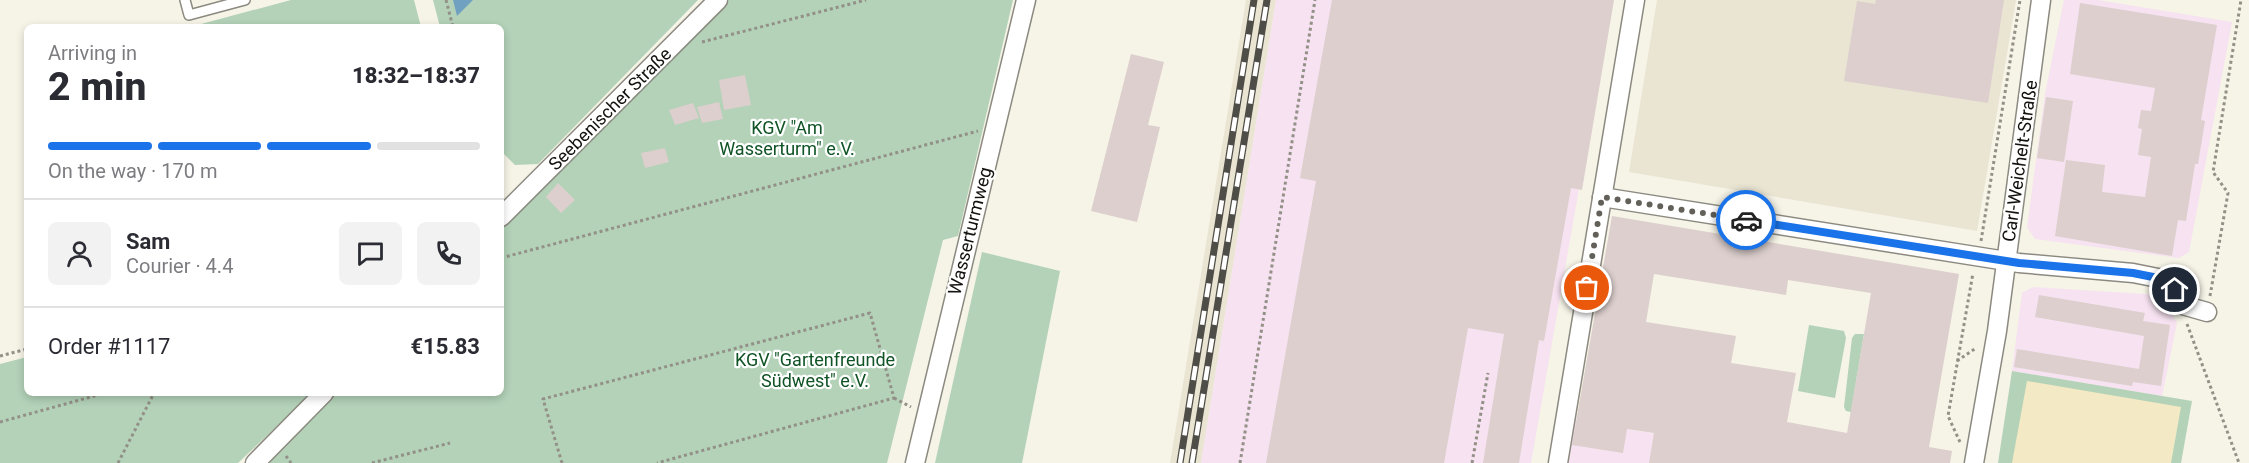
<!DOCTYPE html>
<meta charset="utf-8">
<style>
:root{--surface:#fff;--page:#f2f2f3;--text:#2b2b33;--muted:#7c7c81;--line:#e1e1e2;--accent:#1a73e8}
body{margin:0;font-family:Roboto,sans-serif;background:var(--page);color:var(--text);height:100vh;display:flex;flex-direction:column;font-size:22px;white-space:nowrap}
*{box-sizing:border-box;margin:0}
p{font-size:20px;color:var(--muted)}
.icon{flex:none;width:33px;height:33px;fill:none;stroke:currentColor;stroke-width:2;stroke-linecap:round;stroke-linejoin:round}
.map{position:relative;flex:1;overflow:hidden}
.details{position:absolute;left:24px;top:24px;width:480px;height:372px;display:flex;flex-direction:column;background:var(--surface);border-radius:9px;box-shadow:0 3px 9px #0003}
.details>*{flex:none}
.pin{position:absolute;display:grid;place-items:center;width:51px;height:51px;color:#fff;margin:-26px;border:3px solid #fff;border-radius:50%;box-shadow:0 2px 6px #0007}
.courier{position:absolute;display:grid;place-items:center;width:60px;height:60px;margin:-30px;border:4px solid #1a73e8;border-radius:50%;background:#fff;color:#222;box-shadow:0 2px 8px #0007}
.head em{font-style:normal;font-weight:800}
.head div{display:flex;flex-direction:column-reverse}
.head{display:flex;align-items:center;justify-content:space-between;height:102px;padding:0 24px}
h1{font-size:39px;font-weight:800;line-height:45px}
.bar{display:grid;grid-template-columns:repeat(4,1fr);gap:9px 6px;align-content:center;height:72px;padding:0 24px}
.bar i{height:8px;border-radius:4px;background:var(--line)}
.bar .selected{background:var(--accent)}
.bar p{grid-column:span 4}
.line{display:flex;align-items:center;gap:15px;padding:0 24px;border-top:2px solid var(--line)}
.line div{flex:1}
.round{display:grid;place-items:center;flex:none;width:63px;height:63px;border-radius:9px;background:var(--page)}
.map>svg:first-child{display:block}
.built{fill:#eae5d3}
.industrial{fill:#f6e2f0}
.green{fill:#b3d2b8}
.sand{fill:#f3e9c4}
.water{fill:#70a1c0}
.building{fill:#dccfcd;fill-rule:evenodd}
.lines{fill:none;stroke-linecap:round;stroke-linejoin:round}
.service-casing{stroke:#8c8a80;stroke-width:12}
.minor-casing{stroke:#8c8a80;stroke-width:21}
.path{stroke:#939088;stroke-width:3;stroke-dasharray:3 3;stroke-linecap:butt}
.service{stroke:#fff;stroke-width:9}
.minor{stroke:#fff;stroke-width:18}
.rail-casing{stroke:#4f4d47;stroke-width:7}
.rail{stroke:#fff;stroke-width:4.5;stroke-dasharray:14;stroke-linecap:butt}
.done{stroke:#626059;stroke-width:6;stroke-dasharray:0 10.8}
.route{stroke:#1a73e8;stroke-width:8}
.labels{text-anchor:middle;stroke-width:4.5;stroke-linejoin:round;paint-order:stroke}
.street-label{font-size:18px;fill:#12110d;stroke:#fff}
.park-label{font-size:18px;fill:#105325;stroke:#fff}
</style>
<div class="map">
<svg width="2249" height="463" viewBox="0 0 2249 463">
<rect width="100%" height="100%" fill="#f6f3e7"/>
<!-- built -->
<g class="built">
<path d="M1246,0H1276L1201,463H1170Z"/>
<path d="M1657,0H2016L1977,231L1629,172Z"/>
</g>
<!-- industrial -->
<g class="industrial">
<path d="M1276,0H1612L1531,463H1201Z"/>
<path d="M2064,0H2098L2232,22L2189,252L2179,258L2035,239L2027,227L2045,94Z"/>
<path d="M2033,287L2160,295L2177,323L2162,396L2012,371L2022,293Z"/>
<path d="M1568,419L1828,463H1562Z"/>
</g>
<!-- green -->
<g class="green">
<path d="M291,0H414L421,27H190Z"/>
<path d="M433,0H698L538,164L515,165L501,151V27H440Z"/>
<path d="M729,0H1013L958,236L943,240L887,463H267L336,393H501V230Z"/>
<path d="M982,252L1060,271L1022,463H935Z"/>
<path d="M1809,325L1844,331L1846,338L1835,398L1798,391Z"/>
<path d="M1855,334H1864L1851,412L1846,411L1844,407L1852,338Z"/>
<path d="M27,357V393H312L238,463H0V364Z"/>
<path d="M2012,371L2192,401L2181,463H1998Z"/>
</g>
<!-- sand -->
<path class="sand" d="M2027,381L2181,407L2171,463H2012Z"/>
<!-- water -->
<path class="water" d="M453,0H473L457,16Z"/>
<!-- building -->
<g class="building">
<path d="M1332,0H1614L1582,190L1571,188L1544,341L1539,340L1519,463H1483L1504,334L1468,328L1444,463H1266L1316,181L1300,178Z"/>
<path d="M1876,0H2004L1988,103L1844,81L1857,1L1875,4Z"/>
<path d="M2080,3L2217,25L2201,120L2205,121L2198,164H2195L2186,221L2178,220L2172,256L2055,236L2066,160L2105,165L2102,192L2145,197L2151,157L2138,155L2142,129L2138,128L2141,110L2151,111L2155,88L2070,74Z"/>
<path d="M1131,54L1164,62L1148,125L1160,127L1137,222L1091,211Z"/>
<path d="M745,75L751,105L724,110L719,80Z"/>
<path d="M2046,97L2073,101L2064,162L2037,158Z"/>
<path d="M719,102L723,119L702,123L697,107Z"/>
<path d="M693,103L699,118L675,125L669,110Z"/>
<path d="M665,148L669,162L645,168L641,153Z"/>
<path d="M558,183L575,200L561,213L546,197Z"/>
<path d="M1612,216L1959,274L1929,447L1952,451L1950,463H1649L1654,433L1627,429L1623,453L1572,445ZM1654,274L1786,295L1788,280L1871,293L1847,433L1787,422L1796,373L1731,363L1736,336L1646,322Z"/>
<path d="M2039,295L2145,313L2143,321L2170,325L2161,386L2133,382L2132,386L2014,367L2017,349L2139,369L2144,336L2035,317Z"/>
</g>
<g class="lines">
<defs>
<path id="service" d="M185,0L189,15L245,0"/>
<g id="minor">
<path d="M1602,197L2019,263L2133,273L2173,281L2179,304L2207,312"/>
<path d="M501,217L718,0"/>
<path d="M255,463L324,393"/>
<path d="M915,463L1026,0"/>
<path d="M1558,463L1635,0"/>
<path d="M1974,463L1997,331L2041,0"/>
</g>
</defs>
<!-- service casing -->
<use href="#service" class="service-casing"/>
<!-- minor casing -->
<use href="#minor" class="minor-casing"/>
<!-- path -->
<g class="path">
<path d="M446,0L453,27"/>
<path d="M702,42L866,0"/>
<path d="M1981,241L2020,0"/>
<path d="M501,258L978,131"/>
<path d="M2210,296L2228,193L2213,172L2241,0"/>
<path d="M2187,324L2239,463"/>
<path d="M0,356L27,349"/>
<path d="M1957,361L1976,348"/>
<path d="M894,398L911,407"/>
<path d="M0,422L105,393"/>
<path d="M1960,442L1948,416L1973,273"/>
<path d="M286,456L291,463"/>
<path d="M118,463L154,393"/>
<path d="M372,463L450,443"/>
<path d="M562,463L543,399L870,313L894,398L657,463"/>
<path d="M1240,463L1315,0"/>
<path d="M1472,463L1488,373"/>
</g>
<!-- service -->
<use href="#service" class="service"/>
<!-- minor -->
<use href="#minor" class="minor"/>
<defs>
<g id="rail">
<path d="M1180,463L1254,0"/>
<path d="M1192,463L1267,0"/>
</g>
</defs>
<!-- rail casing -->
<use href="#rail" class="rail-casing"/>
<!-- rail -->
<use href="#rail" class="rail"/>
</g>
<g class="lines">
<!-- done -->
<path class="done" d="M1587,288L1602,197L1746,220"/>
<!-- route -->
<path class="route" d="M1746,220L2019,263L2133,273L2173,281L2175,290"/>
</g>
<g class="labels">
<!-- street labels -->
<g class="street-label">
<text transform="translate(610 109) rotate(-45)" y="6">Seebenischer Straße</text>
<text transform="translate(2020 161) rotate(-82)" y="6">Carl-Weichelt-Straße</text>
<text transform="translate(970 231) rotate(-76)" y="6">Wasserturmweg</text>
</g>
<!-- park labels -->
<g class="park-label">
<text x="787" y="134">KGV "Am<tspan x="787" dy="21">Wasserturm" e.V.</tspan></text>
<text x="815" y="366">KGV "Gartenfreunde<tspan x="815" dy="21">Südwest" e.V.</tspan></text>
</g>
</g>
</svg>
<div class="pin" style="left:1587px;top:288px;background:#ea580c"><svg class="icon" aria-label="bag" viewBox="0 0 24 24"><path d="M5 8h14l-1 12H6zM9 8a3 3 0 0 1 6 0"/></svg></div>
<div class="pin" style="left:2175px;top:290px;background:#1f2937"><svg class="icon" aria-label="home" viewBox="0 0 24 24"><path d="M3 11l9-7 9 7M6 9v11h12V9"/></svg></div>
<div class="courier" style="left:1746px;top:220px"><svg class="icon" aria-label="car" viewBox="0 0 24 24"><path d="M5 17H2v-5l4-1 3-4h7l3 4 3 1v5h-3M9 17h6M6 11h13"/><circle cx="7" cy="17" r="2"/><circle cx="17" cy="17" r="2"/></svg></div>
<section class="details">
<div class="head"><div><h1>2 min</h1><p>Arriving in</p></div><em>18:32–18:37</em></div>
<div class="bar"><i class="selected"></i><i class="selected"></i><i class="selected"></i><i></i><p>On the way · 170 m</p></div>
<div class="line" style="height:108px"><a class="round"><svg class="icon" aria-label="person" viewBox="0 0 24 24"><circle cx="12" cy="8" r="4"/><path d="M4 21q1-7 8-7t8 7"/></svg></a><div><b>Sam</b><p>Courier · 4.4</p></div><a class="round"><svg class="icon" aria-label="chat" viewBox="0 0 24 24"><path d="M4 5h16v11H9l-5 4z"/></svg></a><a class="round"><svg class="icon" aria-label="phone" viewBox="0 0 24 24"><path d="M5 4h4l2 5-3 2q2 4 5 5l2-3 5 2v4C11 20 4 13 5 4z"/></svg></a></div>
<div class="line" style="height:78px"><div>Order #1117</div><b>€15.83</b></div>
</section>
</div>
